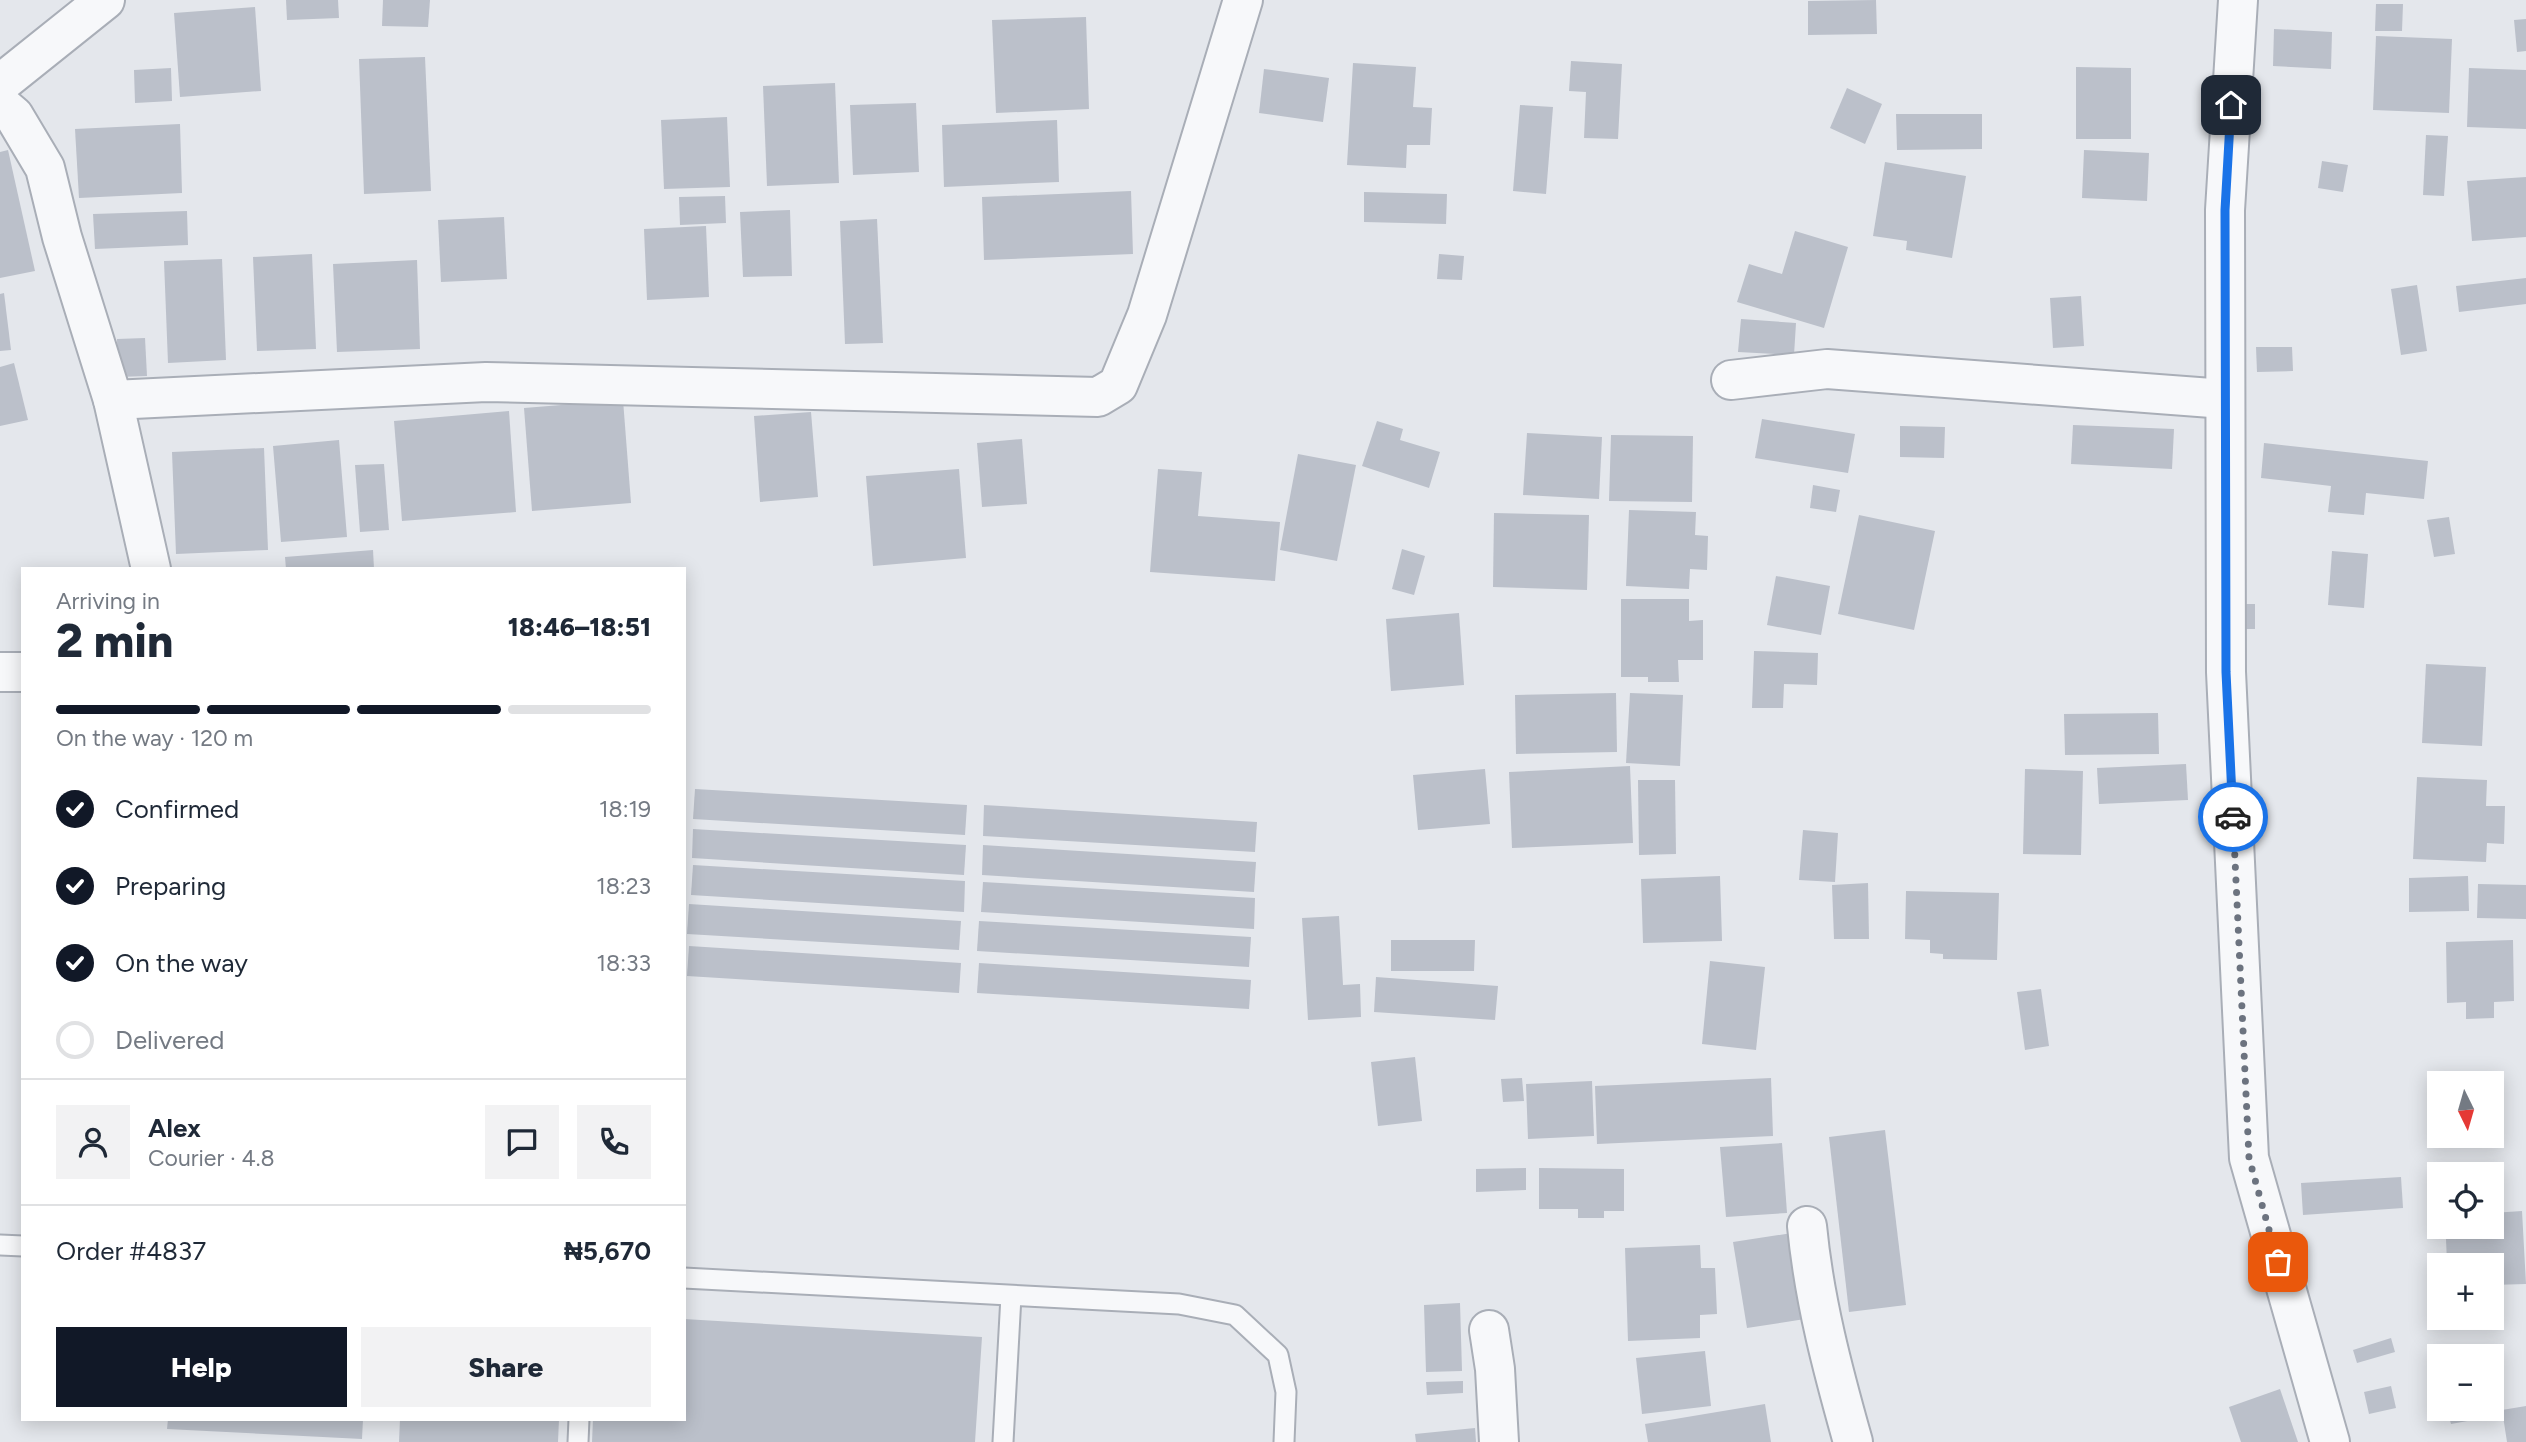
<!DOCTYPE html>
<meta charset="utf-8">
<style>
:root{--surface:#fff;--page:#f2f2f3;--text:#1f2937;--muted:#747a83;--line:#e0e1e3;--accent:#111827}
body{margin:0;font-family:Figtree,sans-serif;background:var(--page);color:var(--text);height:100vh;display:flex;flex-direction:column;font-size:26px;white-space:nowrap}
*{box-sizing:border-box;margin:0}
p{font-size:23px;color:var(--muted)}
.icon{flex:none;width:38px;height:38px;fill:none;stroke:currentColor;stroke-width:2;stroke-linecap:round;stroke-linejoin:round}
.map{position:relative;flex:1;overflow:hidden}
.side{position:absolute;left:21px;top:567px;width:665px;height:854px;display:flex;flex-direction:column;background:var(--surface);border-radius:0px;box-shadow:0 4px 18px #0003}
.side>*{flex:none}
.needle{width:46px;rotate:175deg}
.buttons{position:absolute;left:2427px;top:1071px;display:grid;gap:14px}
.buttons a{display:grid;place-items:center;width:77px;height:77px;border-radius:0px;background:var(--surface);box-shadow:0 4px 18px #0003;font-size:35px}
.pin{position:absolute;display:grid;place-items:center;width:60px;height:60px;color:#fff;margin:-30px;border-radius:14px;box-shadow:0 4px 10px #0006}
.courier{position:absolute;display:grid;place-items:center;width:70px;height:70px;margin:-35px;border:5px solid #1a73e8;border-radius:50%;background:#fff;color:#222;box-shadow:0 2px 9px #0007}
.head em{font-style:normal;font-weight:800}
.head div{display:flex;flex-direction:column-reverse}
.head{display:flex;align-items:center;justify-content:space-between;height:119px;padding:0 35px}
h1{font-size:46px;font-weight:800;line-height:52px}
.bar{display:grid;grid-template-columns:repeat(4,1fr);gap:10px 7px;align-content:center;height:84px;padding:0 35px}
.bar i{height:9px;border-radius:5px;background:var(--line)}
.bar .on{background:var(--accent)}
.bar p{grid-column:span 4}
.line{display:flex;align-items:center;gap:18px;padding:0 35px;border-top:2px solid var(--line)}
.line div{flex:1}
.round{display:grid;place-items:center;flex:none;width:74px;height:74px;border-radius:0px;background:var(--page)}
ol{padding:0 35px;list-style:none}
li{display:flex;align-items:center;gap:21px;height:77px}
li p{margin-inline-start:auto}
li .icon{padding:7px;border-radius:50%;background:var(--accent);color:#fff;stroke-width:4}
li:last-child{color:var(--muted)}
li i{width:38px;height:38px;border:4px solid var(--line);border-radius:50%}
.primary-button{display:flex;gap:14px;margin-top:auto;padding:14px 35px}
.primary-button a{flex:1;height:80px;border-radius:0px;background:var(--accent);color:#fff;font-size:28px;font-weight:800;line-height:80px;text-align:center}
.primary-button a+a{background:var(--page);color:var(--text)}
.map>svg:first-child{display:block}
.building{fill:#bbc0ca}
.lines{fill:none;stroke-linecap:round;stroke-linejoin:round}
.lane-casing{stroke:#a9aeb7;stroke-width:23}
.street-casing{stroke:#a9aeb7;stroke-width:42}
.lane{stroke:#f7f8fa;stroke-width:19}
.street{stroke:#f7f8fa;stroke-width:38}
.done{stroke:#6c737f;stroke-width:7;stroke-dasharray:0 12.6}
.route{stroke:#1a73e8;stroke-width:9}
</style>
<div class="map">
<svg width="2526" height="1442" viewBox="0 0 2526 1442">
<rect width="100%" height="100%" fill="#e4e7ec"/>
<!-- building -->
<g class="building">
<path d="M286,0H338L339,18L287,20Z"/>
<path d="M383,0H430L428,27L382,26Z"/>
<path d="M1876,0L1877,34L1808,35V1Z"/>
<path d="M2376,4H2403L2402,31H2375Z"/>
<path d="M255,7L261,91L180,97L174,13Z"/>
<path d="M1086,17L1089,109L996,113L992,20Z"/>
<path d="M2526,19V51L2517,52L2514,20Z"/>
<path d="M2274,29L2332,32L2331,69L2273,66Z"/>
<path d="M2376,36L2452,39L2449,113L2373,110Z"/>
<path d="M425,57L431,191L364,194L359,59Z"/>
<path d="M1571,61L1622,64L1618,139L1584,138L1586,92L1569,91Z"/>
<path d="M1353,63L1416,67L1413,107L1432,108L1430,145H1407L1406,168L1347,165Z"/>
<path d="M2076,67L2131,68V139H2076Z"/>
<path d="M171,68L172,101L135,103L134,70Z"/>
<path d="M2469,68L2526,70V129L2467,127Z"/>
<path d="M1264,69L1329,78L1323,122L1259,113Z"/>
<path d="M835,83L839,183L767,186L763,86Z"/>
<path d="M1847,88L1882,104L1865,144L1830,128Z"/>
<path d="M916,103L919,172L853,175L850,105Z"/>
<path d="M1520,105L1553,107L1546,194L1513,191Z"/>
<path d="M1896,114H1982V149L1897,150Z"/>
<path d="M727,117L730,187L664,189L661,120Z"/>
<path d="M1057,120L1059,182L944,187L942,125Z"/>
<path d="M180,124L182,193L79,198L75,129Z"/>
<path d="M2426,135L2448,136L2444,196L2423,195Z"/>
<path d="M8,150L35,271L0,278V152Z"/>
<path d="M2084,150L2149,153L2147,201L2082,198Z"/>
<path d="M2322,161L2348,165L2343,192L2318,188Z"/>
<path d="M1885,162L1966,176L1952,258L1906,250L1907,241L1873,236Z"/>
<path d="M2526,177V237L2472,241L2467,181Z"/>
<path d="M1131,191L1133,254L984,260L982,197Z"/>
<path d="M1364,192L1447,194L1446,224L1364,222Z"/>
<path d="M725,196L726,223L680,225L679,197Z"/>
<path d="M790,210L792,276L743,277L740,212Z"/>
<path d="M187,211L188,245L95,249L93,214Z"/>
<path d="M504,217L507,279L441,282L438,220Z"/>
<path d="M877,219L883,343L845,344L840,221Z"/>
<path d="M706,226L709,297L647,300L644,229Z"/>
<path d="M1795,231L1848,247L1824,328L1737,302L1749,264L1782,274Z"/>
<path d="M312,254L316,349L257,351L253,257Z"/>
<path d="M1439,254L1464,256L1462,280L1437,279Z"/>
<path d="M222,259L226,360L168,363L164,261Z"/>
<path d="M417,260L420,349L337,352L333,264Z"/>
<path d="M2526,278V304L2459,312L2456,286Z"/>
<path d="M2417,285L2427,351L2401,355L2391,289Z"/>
<path d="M4,293L11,350L0,351V294Z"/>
<path d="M2081,296L2084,346L2053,348L2050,298Z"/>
<path d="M1741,319L1796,323L1794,355L1738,352Z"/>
<path d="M145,338L147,376L118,377L117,339Z"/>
<path d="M2256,347H2292L2293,371L2257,372Z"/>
<path d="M14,363L28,420L0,426V367Z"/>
<path d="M623,400L631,503L532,511L524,408Z"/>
<path d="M509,411L516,512L402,521L394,421Z"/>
<path d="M811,412L818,497L760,502L754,416Z"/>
<path d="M1762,419L1855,434L1848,473L1755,458Z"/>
<path d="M1377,421L1403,429L1400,440L1440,452L1429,488L1362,466Z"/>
<path d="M2073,425L2174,429L2172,469L2071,464Z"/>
<path d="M1900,426L1945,427L1944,458L1900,457Z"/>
<path d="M1527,433L1602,437L1599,499L1523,495Z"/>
<path d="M1611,435L1693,436L1692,502L1609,501Z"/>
<path d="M1022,439L1027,504L982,507L977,443Z"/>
<path d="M339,440L347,537L281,542L273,446Z"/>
<path d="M2264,443L2428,461L2424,499L2366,493L2364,515L2328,512L2331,486L2261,478Z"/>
<path d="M264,448L268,550L176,554L172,452Z"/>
<path d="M1298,454L1356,465L1337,561L1280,550Z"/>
<path d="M384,464L389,530L360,532L355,465Z"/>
<path d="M959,469L966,558L873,566L866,476Z"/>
<path d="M1158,469L1202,472L1198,516L1280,522L1275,581L1150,572Z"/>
<path d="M1813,485L1840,490L1836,512L1810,508Z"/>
<path d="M1629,510L1696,512L1695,535L1708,536L1707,570L1690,569L1689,589L1626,586Z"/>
<path d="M1494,513L1589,515L1587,590L1493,587Z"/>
<path d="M1859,515L1935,531L1914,630L1838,614Z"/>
<path d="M2449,517L2455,554L2434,557L2427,520Z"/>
<path d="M1402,549L1425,556L1414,595L1392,589Z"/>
<path d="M373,550L374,569H286L285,557Z"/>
<path d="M2332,551L2368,554L2364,608L2328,605Z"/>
<path d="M1776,576L1830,586L1821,635L1767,625Z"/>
<path d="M1621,599H1689V621L1703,620V660H1678L1679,682H1648V677H1621Z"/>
<path d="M2241,604H2255V629H2242Z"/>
<path d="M1459,613L1464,685L1391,691L1386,619Z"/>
<path d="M1754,651L1818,653L1817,685L1784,684L1783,708H1752Z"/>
<path d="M2426,664L2486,667L2482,746L2422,743Z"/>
<path d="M1616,693L1617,752L1516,754L1515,695Z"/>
<path d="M1630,693L1683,695L1680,766L1626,763Z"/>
<path d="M2158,713L2159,754L2065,755L2064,714Z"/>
<path d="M2186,764L2188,800L2099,804L2097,768Z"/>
<path d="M1630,766L1633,843L1512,848L1509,772Z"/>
<path d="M1485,769L1490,824L1418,830L1413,775Z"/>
<path d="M2025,769L2083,771L2081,855L2023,854Z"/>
<path d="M2417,777L2487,780L2486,806H2505L2504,844L2487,843L2486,862L2413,859Z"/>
<path d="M1638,780H1675L1676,854L1639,855Z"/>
<path d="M695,789L967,805L965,835L693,819Z"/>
<path d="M984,805L1257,822L1255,852L983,836Z"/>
<path d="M693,829L966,845L964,875L692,858Z"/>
<path d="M1803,830L1838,833L1835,882L1799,880Z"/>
<path d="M983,845L1256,862L1254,892L982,875Z"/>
<path d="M693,865L965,881L964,912L691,895Z"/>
<path d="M1720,876L1722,941L1643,943L1641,879Z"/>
<path d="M2468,876L2469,911L2409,912V878Z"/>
<path d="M983,882L1255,898L1254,929L981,912Z"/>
<path d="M1868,883L1869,939H1834L1832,885Z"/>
<path d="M2478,884L2526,885V919L2477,918Z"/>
<path d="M1906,891L1999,893L1997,960L1943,959V954L1930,953V940L1905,939Z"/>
<path d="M689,904L961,921L959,950L687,934Z"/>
<path d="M1339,916L1343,985L1360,984L1361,1017L1308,1020L1302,918Z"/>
<path d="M979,921L1251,937L1249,967L977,951Z"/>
<path d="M1391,940H1475L1474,971H1391Z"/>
<path d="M2513,940L2514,1001L2494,1002V1018L2466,1019V1002L2447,1003L2446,942Z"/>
<path d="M689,946L961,963L959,993L687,976Z"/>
<path d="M1710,961L1765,967L1756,1050L1702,1044Z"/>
<path d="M979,963L1251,980L1249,1009L977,993Z"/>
<path d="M1376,977L1498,986L1495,1020L1374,1012Z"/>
<path d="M2041,989L2049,1046L2025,1050L2017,992Z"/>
<path d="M1415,1057L1422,1121L1378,1126L1371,1062Z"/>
<path d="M1522,1078L1524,1101L1503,1102L1501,1079Z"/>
<path d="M1771,1078L1773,1136L1597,1144L1595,1086Z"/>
<path d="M1592,1081L1594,1136L1528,1139L1526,1084Z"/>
<path d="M1885,1130L1906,1305L1849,1312L1829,1137Z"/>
<path d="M1782,1143L1787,1213L1726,1217L1720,1147Z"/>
<path d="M1526,1168V1190L1476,1192V1169Z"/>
<path d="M1539,1168L1624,1169V1211H1604V1218H1578V1209H1539Z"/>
<path d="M2401,1177L2403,1208L2303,1215L2301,1183Z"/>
<path d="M2522,1211L2526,1284L2492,1285V1265L2447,1263L2446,1239L2465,1238L2464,1227H2492V1213Z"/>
<path d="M1792,1233L1805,1319L1747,1328L1733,1242Z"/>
<path d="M1700,1245L1701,1268H1715L1717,1314L1700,1315V1338L1628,1341L1625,1248Z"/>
<path d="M1460,1303L1462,1371L1426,1372L1424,1305Z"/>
<path d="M684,1319L982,1337L975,1442H592L593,1419H684Z"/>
<path d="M2391,1338L2395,1352L2357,1363L2353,1350Z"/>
<path d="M1705,1351L1711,1406L1642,1414L1636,1358Z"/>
<path d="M1463,1381V1393L1427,1395L1426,1382Z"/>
<path d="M2391,1386L2396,1408L2369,1414L2364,1392Z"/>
<path d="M2280,1389L2298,1442H2241L2229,1407Z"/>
<path d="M1765,1404L1771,1442H1648L1645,1424Z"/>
<path d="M2526,1406V1442H2507L2502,1410Z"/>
<path d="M2447,1409H2483L2484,1418L2451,1424Z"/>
<path d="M168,1419H363L362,1439L167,1429Z"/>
<path d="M400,1419H559L558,1442H399Z"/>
<path d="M1475,1428L1476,1442H1416L1415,1434Z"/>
</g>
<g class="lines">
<defs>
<g id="lane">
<path d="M0,1245L23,1246"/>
<path d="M684,1278L1179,1304L1235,1315L1278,1355L1286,1392L1284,1442"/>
<path d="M578,1442L579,1419"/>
<path d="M1003,1442L1011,1296"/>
</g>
<g id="street">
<path d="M2238,0L2225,210L2226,672L2249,1158L2330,1442"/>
<path d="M0,84L105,0"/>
<path d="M0,104L14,116L45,168L62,237L113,400L151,569"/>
<path d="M1731,380L1827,369L2225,399"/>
<path d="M113,400L486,382L1098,397L1118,385L1147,315L1243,0"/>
<path d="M0,672H23"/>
<path d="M1807,1226C1814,1300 1833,1371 1853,1442"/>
<path d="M1489,1330L1495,1369L1499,1442"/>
</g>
</defs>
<!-- lane casing -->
<use href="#lane" class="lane-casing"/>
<!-- street casing -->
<use href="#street" class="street-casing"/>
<!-- lane -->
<use href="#lane" class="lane"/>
<!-- street -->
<use href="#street" class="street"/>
</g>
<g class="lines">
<!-- done -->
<path class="done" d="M2233,817L2249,1158L2278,1262"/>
<!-- route -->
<path class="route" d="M2231,105L2225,210L2226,672L2233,817"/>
</g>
</svg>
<div class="buttons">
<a><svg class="needle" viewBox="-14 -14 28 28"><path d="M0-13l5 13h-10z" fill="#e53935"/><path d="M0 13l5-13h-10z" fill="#747a83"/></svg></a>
<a><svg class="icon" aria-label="locate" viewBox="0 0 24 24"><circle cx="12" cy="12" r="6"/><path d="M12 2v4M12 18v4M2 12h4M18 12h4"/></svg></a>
<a>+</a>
<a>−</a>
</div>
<div class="pin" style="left:2278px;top:1262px;background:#ea580c"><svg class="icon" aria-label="bag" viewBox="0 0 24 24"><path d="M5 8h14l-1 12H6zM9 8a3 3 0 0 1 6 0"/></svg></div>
<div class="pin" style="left:2231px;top:105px;background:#1f2937"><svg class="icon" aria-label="home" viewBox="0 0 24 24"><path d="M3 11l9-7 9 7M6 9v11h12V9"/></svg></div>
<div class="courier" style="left:2233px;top:817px"><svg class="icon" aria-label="car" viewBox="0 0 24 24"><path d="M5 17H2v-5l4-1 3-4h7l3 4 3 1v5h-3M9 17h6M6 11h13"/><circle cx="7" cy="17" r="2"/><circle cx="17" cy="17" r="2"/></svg></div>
<section class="side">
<div class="head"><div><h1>2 min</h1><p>Arriving in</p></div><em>18:46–18:51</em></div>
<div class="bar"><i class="on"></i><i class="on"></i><i class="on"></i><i></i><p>On the way · 120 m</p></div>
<ol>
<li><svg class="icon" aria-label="check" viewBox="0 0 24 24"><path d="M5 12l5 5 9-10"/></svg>Confirmed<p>18:19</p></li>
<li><svg class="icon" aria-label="check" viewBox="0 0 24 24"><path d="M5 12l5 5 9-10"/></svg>Preparing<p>18:23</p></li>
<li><svg class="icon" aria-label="check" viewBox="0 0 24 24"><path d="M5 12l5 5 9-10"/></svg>On the way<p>18:33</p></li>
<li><i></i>Delivered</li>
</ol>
<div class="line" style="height:126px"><a class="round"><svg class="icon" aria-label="person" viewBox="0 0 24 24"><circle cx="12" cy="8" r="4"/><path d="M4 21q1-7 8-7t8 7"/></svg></a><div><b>Alex</b><p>Courier · 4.8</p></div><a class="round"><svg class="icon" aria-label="chat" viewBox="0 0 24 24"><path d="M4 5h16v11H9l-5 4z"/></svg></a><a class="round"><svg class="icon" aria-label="phone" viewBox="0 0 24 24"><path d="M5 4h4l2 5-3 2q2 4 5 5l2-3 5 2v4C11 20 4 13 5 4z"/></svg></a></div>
<div class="line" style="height:91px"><div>Order #4837</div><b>₦5,670</b></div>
<div class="primary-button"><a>Help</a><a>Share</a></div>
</section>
</div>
